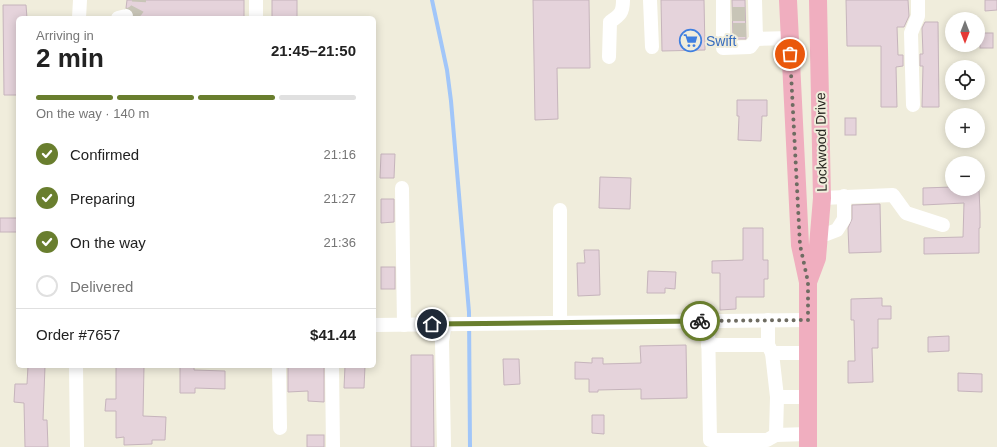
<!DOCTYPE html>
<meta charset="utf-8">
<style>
:root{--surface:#fff;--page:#f6f6f6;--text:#222;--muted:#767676;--line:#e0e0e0;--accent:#697e2e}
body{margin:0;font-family:Helvetica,sans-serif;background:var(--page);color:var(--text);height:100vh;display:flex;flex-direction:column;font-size:15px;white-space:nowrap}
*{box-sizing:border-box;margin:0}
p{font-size:13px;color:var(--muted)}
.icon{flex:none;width:22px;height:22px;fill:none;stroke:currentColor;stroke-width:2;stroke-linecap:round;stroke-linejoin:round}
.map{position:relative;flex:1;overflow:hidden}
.sheet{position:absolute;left:16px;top:16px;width:360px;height:352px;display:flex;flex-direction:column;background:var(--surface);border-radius:6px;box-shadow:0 2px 10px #0003}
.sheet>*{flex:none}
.needle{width:26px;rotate:180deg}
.buttons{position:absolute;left:945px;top:12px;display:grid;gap:8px}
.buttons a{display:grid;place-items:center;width:40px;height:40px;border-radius:50%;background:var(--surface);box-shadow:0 2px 10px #0003;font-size:20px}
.pin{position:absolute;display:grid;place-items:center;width:34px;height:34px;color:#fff;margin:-17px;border:2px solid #fff;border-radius:50%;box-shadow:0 1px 4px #0007}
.courier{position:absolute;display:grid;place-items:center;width:40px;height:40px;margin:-20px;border:3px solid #697e2e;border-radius:50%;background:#fff;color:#222;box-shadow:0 1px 5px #0007}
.head em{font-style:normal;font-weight:600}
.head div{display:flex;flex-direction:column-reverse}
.head{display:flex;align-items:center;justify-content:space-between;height:68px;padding:0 20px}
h1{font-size:26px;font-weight:600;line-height:30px}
.bar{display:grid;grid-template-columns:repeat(4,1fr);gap:6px 4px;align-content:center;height:48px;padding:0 20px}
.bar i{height:5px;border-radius:3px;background:var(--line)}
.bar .current{background:var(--accent)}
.bar p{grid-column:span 4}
.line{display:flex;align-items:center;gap:10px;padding:0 20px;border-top:1px solid var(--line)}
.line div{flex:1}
ol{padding:0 20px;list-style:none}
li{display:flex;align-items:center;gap:12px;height:44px}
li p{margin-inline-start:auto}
li .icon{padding:4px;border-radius:50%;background:var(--accent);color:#fff;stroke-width:4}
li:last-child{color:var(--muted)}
li i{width:22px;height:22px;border:2px solid var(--line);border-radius:50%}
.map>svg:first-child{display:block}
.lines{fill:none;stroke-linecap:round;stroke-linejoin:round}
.stream{stroke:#a1c6f9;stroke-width:4}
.building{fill:#e5d3db;stroke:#c6b4bc}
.minor-tunnel{stroke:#c8c5b7;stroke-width:14;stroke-dasharray:14 7;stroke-linecap:butt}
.minor{stroke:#fff;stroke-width:14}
.major{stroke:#f0aebf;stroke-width:18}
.done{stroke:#6e6c62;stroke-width:4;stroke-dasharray:0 7.2}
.route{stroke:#697e2e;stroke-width:5}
.labels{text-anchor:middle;stroke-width:4;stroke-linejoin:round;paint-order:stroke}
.shop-label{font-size:14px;fill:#366cbe;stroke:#f0eddc;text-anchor:start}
.street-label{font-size:14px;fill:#282721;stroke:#f0eddc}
</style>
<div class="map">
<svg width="997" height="447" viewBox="0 0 997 447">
<rect width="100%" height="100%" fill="#f0eddc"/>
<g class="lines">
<!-- stream -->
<path class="stream" d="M432,0L447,70L451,101L469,312L470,447"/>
</g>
<!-- building -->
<g class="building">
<path d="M127,0H244V18H134L132,10L126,8Z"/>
<rect x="272" y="0" width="25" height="18"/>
<path d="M533,0H589L590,68H557L558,119L535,120Z"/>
<path d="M661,0H704L705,50L662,51Z"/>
<path d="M732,0H745L746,39H733Z"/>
<path d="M846,0H908L909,16L904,27H897L898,55H903V66L896,67L897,107H881V46H847Z"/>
<path d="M985,0H997V10L985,11Z"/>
<path d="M3,5H26L27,18H18V95H4Z"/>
<path d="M925,22H938L939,107H922L923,66H920V54H923L922,28Z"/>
<rect x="980" y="33" width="13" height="15"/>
<path d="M737,100H767V116H762L761,141L738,140L739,116H737Z"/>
<rect x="845" y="118" width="11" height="17"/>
<path d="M381,154H395L394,178H380Z"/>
<path d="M600,177L631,178L630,209L599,208Z"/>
<path d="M952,187V189H979L980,213V228H979V253L924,254V238L963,237L964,203L923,205V188Z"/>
<path d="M381,199H394V222L381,223Z"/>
<path d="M880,204L881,252L849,253L848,228L852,219V205Z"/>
<rect x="0" y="218" width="18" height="14"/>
<path d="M743,228H763V260H768V279H764V297H736V309L720,310V273H712V261L743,260Z"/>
<path d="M584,250H599L600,295L578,296L577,263H585Z"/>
<rect x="381" y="267" width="14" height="22"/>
<path d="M648,271L676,272L675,289L665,288V293H647Z"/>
<path d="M882,298V306H891V319H878V348H872L873,382L848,383V361H855L854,320H851V299Z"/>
<path d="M949,336V351L928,352V337Z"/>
<path d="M686,345L687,398L641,399V389L598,390V392H589V379H575V362L592,363V358H603V364L641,363L640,346Z"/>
<path d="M411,355H433L434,447H411Z"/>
<path d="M503,359H519L520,384L504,385Z"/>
<path d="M28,366H45L43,420H47L48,447H25L24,403L14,402L15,384H27Z"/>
<path d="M116,366H144L143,416L166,417L165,440H152V444L124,445V437L116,438V411H105L106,399H116Z"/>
<path d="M180,366H194V370L225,371V389L195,388V393H180Z"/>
<path d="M288,366H324V402L308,401V391L288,392Z"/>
<path d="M345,366H365L364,388H344Z"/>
<path d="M958,373L982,374V392L958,391Z"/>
<path d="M592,415H604V434L592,433Z"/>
<rect x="307" y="435" width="17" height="12"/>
</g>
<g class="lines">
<!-- minor-tunnel -->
<g class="minor-tunnel">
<path d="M732,14H745"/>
<path d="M126,16C135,13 139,10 139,0"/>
<path d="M733,30H746"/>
</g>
<!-- minor -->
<g class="minor">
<path d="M256,0V18"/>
<path d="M650,0L652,47"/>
<path d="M723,0V48L750,47L756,39"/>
<path d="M755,0L756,39L790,38"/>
<path d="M79,18L80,0"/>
<path d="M118,18L126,16"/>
<path d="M609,57L610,22C620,15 623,13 623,0"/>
<path d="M913,105L911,33L918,16V0"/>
<path d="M402,188L404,325"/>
<path d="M822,198L893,195L906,213L943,225"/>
<path d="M560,210V323"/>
<path d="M819,234L824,235L837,230L844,219V196"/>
<path d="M768,320V345L772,353L777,397L776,435"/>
<path d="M708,321L710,440H767L776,435L808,434"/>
<path d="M374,325L808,320"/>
<path d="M708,345H768"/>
<path d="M772,353H808"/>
<path d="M76,366L77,447"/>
<path d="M279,366L280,428"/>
<path d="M332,366L333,447"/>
<path d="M777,397H807"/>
<path d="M444,447L442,341L445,324"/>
</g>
<!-- major -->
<g class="major">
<path d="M788,0L800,245L808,282V447"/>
<path d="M808,282L817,258L822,198L818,0"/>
</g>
</g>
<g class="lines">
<!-- done -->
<path class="done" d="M700,321L808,320V282L800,245L790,54"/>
<!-- route -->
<path class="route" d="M432,324L700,321"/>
</g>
<!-- icons -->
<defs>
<symbol id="supermarket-ring" viewBox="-11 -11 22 22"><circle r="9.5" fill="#f0eddc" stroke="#3f7fe0" stroke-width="1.5"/><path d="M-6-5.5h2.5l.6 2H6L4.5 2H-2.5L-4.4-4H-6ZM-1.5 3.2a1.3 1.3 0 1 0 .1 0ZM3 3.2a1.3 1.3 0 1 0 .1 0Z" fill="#3f7fe0"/></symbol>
</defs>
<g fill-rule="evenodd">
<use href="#supermarket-ring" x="678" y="28" width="25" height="25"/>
</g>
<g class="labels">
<!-- shop labels -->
<g class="shop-label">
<text x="706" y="46">Swift</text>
</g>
<!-- street labels -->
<g class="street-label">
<text transform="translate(821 142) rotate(-91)" y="5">Lockwood Drive</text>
</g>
</g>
</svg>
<div class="buttons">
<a><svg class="needle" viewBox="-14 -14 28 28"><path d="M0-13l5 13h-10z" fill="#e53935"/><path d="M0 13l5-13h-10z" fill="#767676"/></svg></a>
<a><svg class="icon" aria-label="locate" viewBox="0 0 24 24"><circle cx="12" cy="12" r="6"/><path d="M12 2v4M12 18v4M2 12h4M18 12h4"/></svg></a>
<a>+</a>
<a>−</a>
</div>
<div class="pin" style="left:790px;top:54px;background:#ea580c"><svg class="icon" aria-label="bag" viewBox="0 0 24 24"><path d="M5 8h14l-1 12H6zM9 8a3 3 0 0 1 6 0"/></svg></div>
<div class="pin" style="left:432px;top:324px;background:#1f2937"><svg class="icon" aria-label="home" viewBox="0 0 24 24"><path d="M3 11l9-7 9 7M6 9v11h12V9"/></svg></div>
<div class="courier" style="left:700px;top:321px"><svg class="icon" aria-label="bike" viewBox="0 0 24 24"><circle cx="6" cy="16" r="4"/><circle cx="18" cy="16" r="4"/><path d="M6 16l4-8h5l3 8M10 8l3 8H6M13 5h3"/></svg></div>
<section class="sheet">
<div class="head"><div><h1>2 min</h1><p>Arriving in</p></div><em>21:45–21:50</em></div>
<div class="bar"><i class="current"></i><i class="current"></i><i class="current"></i><i></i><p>On the way · 140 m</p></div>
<ol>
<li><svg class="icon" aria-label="check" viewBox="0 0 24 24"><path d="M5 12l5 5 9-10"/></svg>Confirmed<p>21:16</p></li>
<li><svg class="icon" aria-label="check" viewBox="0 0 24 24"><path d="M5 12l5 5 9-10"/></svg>Preparing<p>21:27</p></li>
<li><svg class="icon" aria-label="check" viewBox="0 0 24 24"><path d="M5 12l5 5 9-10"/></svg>On the way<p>21:36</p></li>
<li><i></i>Delivered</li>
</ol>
<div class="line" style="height:52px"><div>Order #7657</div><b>$41.44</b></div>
</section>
</div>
